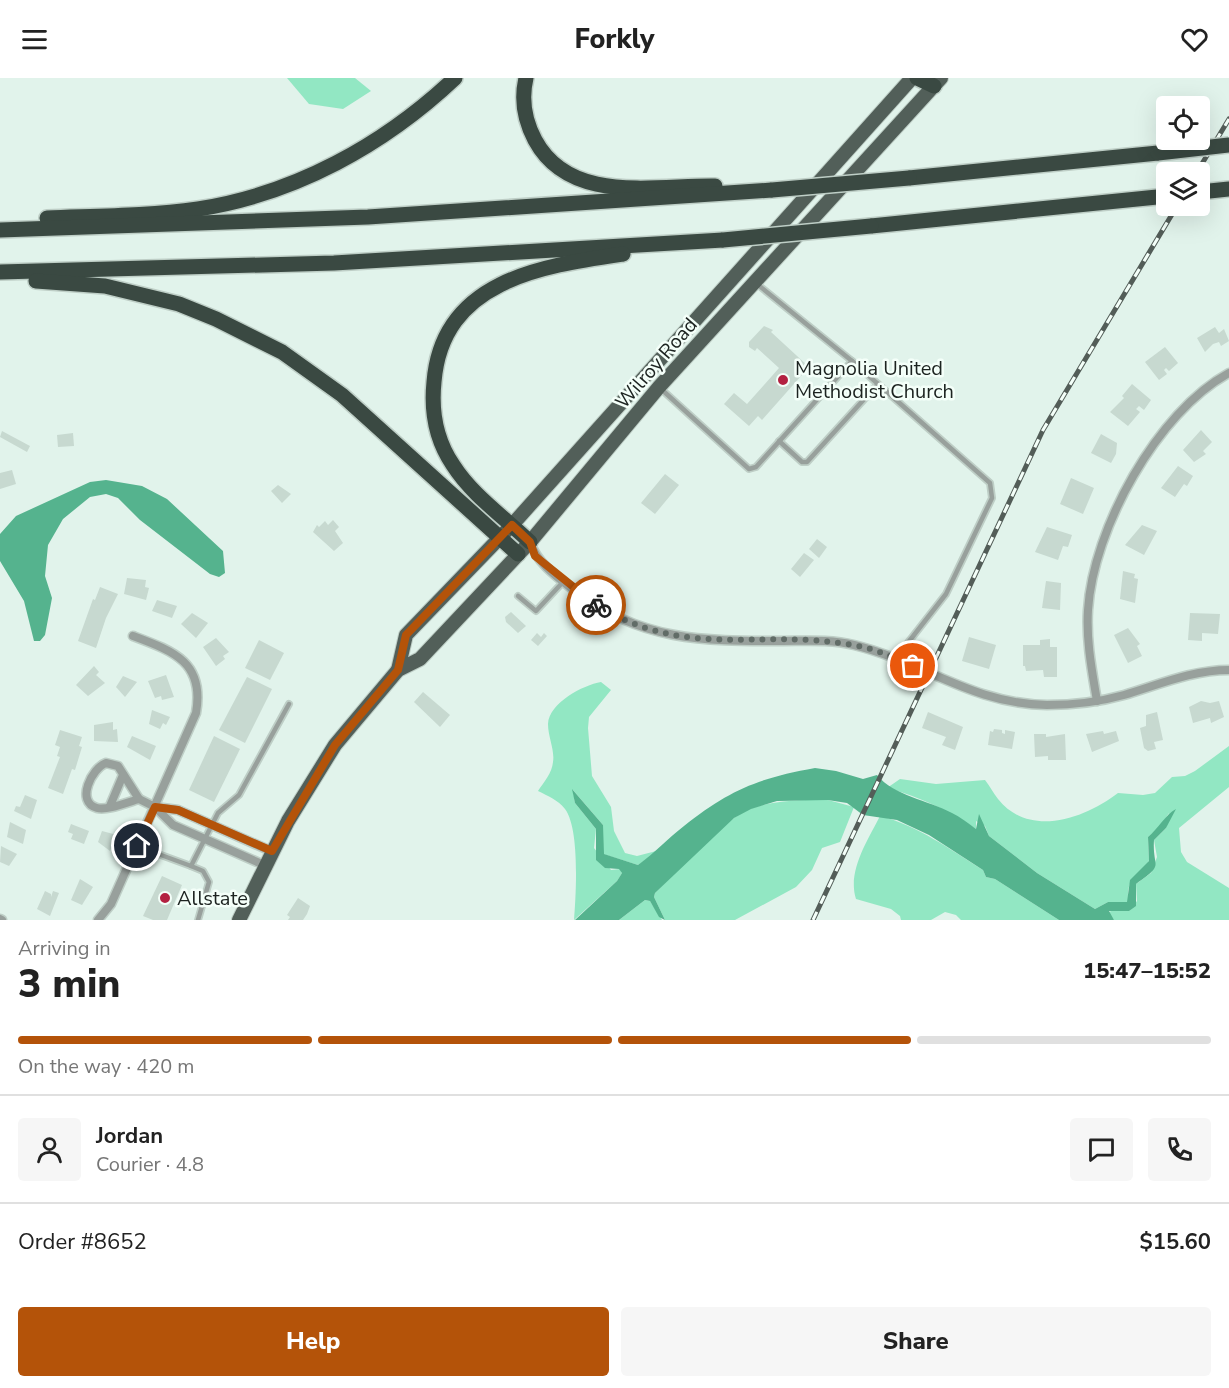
<!DOCTYPE html>
<meta charset="utf-8">
<style>
:root{--surface:#fff;--page:#f6f6f6;--text:#222;--muted:#767676;--line:#e0e0e0;--accent:#b45309}
body{margin:0;font-family:"Nunito Sans",sans-serif;background:var(--page);color:var(--text);height:100vh;display:flex;flex-direction:column;font-size:22px;white-space:nowrap}
*{box-sizing:border-box;margin:0}
p{font-size:20px;color:var(--muted)}
.icon{flex:none;width:33px;height:33px;fill:none;stroke:currentColor;stroke-width:2;stroke-linecap:round;stroke-linejoin:round}
.map{position:relative;height:842px;overflow:hidden}
.details{display:flex;flex-direction:column;background:var(--surface);flex:1}
.details>*{flex:none}
.controls{position:absolute;left:1156px;top:18px;display:grid;gap:12px}
.controls a{display:grid;place-items:center;width:54px;height:54px;border-radius:6px;background:var(--surface);box-shadow:0 6px 24px #0002;font-size:30px}
.pin{position:absolute;display:grid;place-items:center;width:51px;height:51px;color:#fff;margin:-26px;border:3px solid #fff;border-radius:50%;box-shadow:0 2px 6px #0007}
.courier{position:absolute;display:grid;place-items:center;width:60px;height:60px;margin:-30px;border:4px solid #b45309;border-radius:50%;background:#fff;color:#222;box-shadow:0 2px 8px #0007}
.summary em{font-style:normal;font-weight:800}
.summary div{display:flex;flex-direction:column-reverse}
.summary{display:flex;align-items:center;justify-content:space-between;height:102px;padding:0 18px}
h1{font-size:39px;font-weight:800;line-height:45px}
.bar{display:grid;grid-template-columns:repeat(4,1fr);gap:9px 6px;align-content:center;height:72px;padding:0 18px}
.bar i{height:8px;border-radius:4px;background:var(--line)}
.bar .current{background:var(--accent)}
.bar p{grid-column:span 4}
.line{display:flex;align-items:center;gap:15px;padding:0 18px;border-top:2px solid var(--line)}
.line div{flex:1}
.round{display:grid;place-items:center;flex:none;width:63px;height:63px;border-radius:6px;background:var(--page)}
.primary-button{display:flex;gap:12px;margin-top:auto;padding:12px 18px}
.primary-button a{flex:1;height:69px;border-radius:6px;background:var(--accent);color:#fff;font-size:24px;font-weight:800;line-height:69px;text-align:center}
.primary-button a+a{background:var(--page);color:var(--text)}
header{display:flex;justify-content:space-between;align-items:center;height:78px;padding:0 18px;background:var(--surface);font-size:27px;font-weight:800}
.map>svg:first-child{display:block}
.green{fill:#92e7c3}
.water{fill:#55b38e}
.building{fill:#c7d9d0}
.lines{fill:none;stroke-linecap:round;stroke-linejoin:round}
.lane-casing{stroke:#becec6;stroke-width:8}
.street-casing{stroke:#becec6;stroke-width:11}
.primary-casing{stroke:#becec6;stroke-width:16}
.highway-casing{stroke:#becec6;stroke-width:18}
.lane{stroke:#98a09c;stroke-width:4.5}
.street{stroke:#98a09c;stroke-width:8}
.primary{stroke:#525f59;stroke-width:14}
.highway{stroke:#3a4942;stroke-width:15}
.rail-casing{stroke:#535d58;stroke-width:5}
.rail{stroke:#f4fff9;stroke-width:3;stroke-dasharray:9;stroke-linecap:butt}
.highway-bridge-casing{stroke:#becec6;stroke-width:18;stroke-linecap:butt}
.highway-bridge{stroke:#3a4942;stroke-width:15}
.done{stroke:#616c67;stroke-width:6;stroke-dasharray:0 10.8}
.route{stroke:#b45309;stroke-width:8}
.poi-dot{fill:#b32141;stroke:#f4fff9;stroke-width:2}
.labels{text-anchor:middle;stroke-width:5;stroke-linejoin:round;paint-order:stroke}
.street-label{font-size:20px;fill:#1c2320;stroke:#f4fff9}
.poi-label{font-size:20px;fill:#1c2320;stroke:#f4fff9;text-anchor:start}
</style>
<header><svg class="icon" aria-label="menu" viewBox="0 0 24 24"><path d="M4 6h16M4 12h16M4 18h16"/></svg>Forkly<svg class="icon" aria-label="heart" viewBox="0 0 24 24"><path d="M12 20l-8-8c-3-5 5-10 8-4 3-6 11-1 8 4z"/></svg></header>
<div class="map">
<svg width="1229" height="842" viewBox="0 0 1229 842">
<rect width="100%" height="100%" fill="#e1f3eb"/>
<!-- green -->
<g class="green">
<path d="M287,0H355L371,13L343,31L309,26Z"/>
<path d="M601,604L611,612L589,639L588,650L592,698L611,729L614,753L625,775L637,778L660,772L638,787L603,776V747L573,712L575,725L596,751L594,770L611,792L620,791L622,795L617,803L574,842C576,817 580,751 565,731C558,722 548,718 538,713C544,704 552,695 553,684C555,672 548,659 548,646C549,625 583,607 601,604Z"/>
<path d="M1229,668V709L1179,750L1181,774L1187,784L1229,810V842H1114L1108,835L1114,831L1129,833L1137,823L1136,806L1151,795L1157,779L1154,762L1166,750L1169,735L1160,749L1148,759L1149,783C1138,803 1127,794 1128,824H1108L1095,831L1037,795L989,758L985,748L976,743V751C948,732 920,719 887,710L900,701L936,706L985,702C990,708 993,715 998,721C1030,761 1085,740 1118,715L1143,717L1155,715L1172,699L1185,698L1195,693Z"/>
<path d="M806,722H828L854,729L840,764L822,770L812,792L796,809L735,842H665L654,819L655,815C679,791 721,742 752,730C770,724 787,723 806,722Z"/>
<path d="M880,738C919,748 949,771 983,792L986,799L995,801L1059,842H961L956,837L945,834L931,842H901L900,838L891,831L856,821C847,793 868,762 880,738Z"/>
<path d="M645,822L650,823L662,842H619Z"/>
</g>
<!-- water -->
<g class="water">
<path d="M106,402L142,408L167,421L223,473L225,495L219,499L210,496L140,442L118,420L106,416L90,419L63,441L48,467L45,498L52,520L45,557L40,563H34L24,523L0,483V456L16,438L90,404Z"/>
<path d="M815,690L836,693L863,701L877,697C894,718 928,722 952,735C960,739 968,745 976,751L979,736L989,758L1037,795L1095,831L1108,824H1127L1130,802L1149,783L1148,759C1158,751 1165,737 1176,731L1166,750L1154,762C1152,791 1166,785 1136,806V828L1129,833H1109L1114,842H1059L995,801L986,799L983,792L929,757L897,742L863,737L847,725L828,722L777,723L751,731L734,740L655,815L654,819L665,842L659,839L650,823L645,822L619,842H575L617,803L622,795L619,791L605,790L596,782V751L575,725L572,711L603,747L604,776L638,787C655,775 668,760 684,748C729,712 759,700 815,690Z"/>
</g>
<!-- building -->
<g class="building">
<path d="M764,248L773,252L771,254L809,289L762,342L758,338L749,348L724,326L734,315L747,326L779,290L757,270L755,273L749,269V264Z"/>
<path d="M1215,249L1219,255L1224,251L1229,263L1221,268L1219,264L1213,266L1205,274L1197,260Z"/>
<path d="M1165,269L1178,285L1169,293L1166,290L1164,292L1167,296L1159,302L1145,284Z"/>
<path d="M1132,306L1151,322L1144,332L1139,328L1136,331L1140,334L1128,348L1110,334L1124,320L1122,318Z"/>
<path d="M1201,352L1212,364L1203,373L1206,376L1194,384L1183,372Z"/>
<path d="M2,353L30,368L27,374L0,359Z"/>
<path d="M73,355L74,368L58,369L57,357Z"/>
<path d="M1101,356L1117,365L1116,376L1111,385L1091,375Z"/>
<path d="M1178,388L1193,398L1187,408L1184,406L1175,419L1161,410Z"/>
<path d="M12,392L16,406L0,411V395Z"/>
<path d="M665,396L679,407L655,436L641,425Z"/>
<path d="M1071,400L1094,410L1083,436L1060,426Z"/>
<path d="M278,407L291,416L282,425L271,413Z"/>
<path d="M333,442L339,449L335,453L343,465L334,473L313,454L317,447L319,449L325,443L328,447Z"/>
<path d="M1142,447L1157,453L1144,477L1125,467Z"/>
<path d="M1047,449L1072,457L1068,469L1063,468L1058,482L1035,474Z"/>
<path d="M817,461L827,469L819,480L809,471Z"/>
<path d="M804,475L814,482L800,499L791,491Z"/>
<path d="M1123,493L1135,496L1134,500L1138,501L1135,525L1120,521Z"/>
<path d="M127,500L146,502L145,509L149,510L146,522L124,516Z"/>
<path d="M1046,503L1061,505L1060,532L1042,530Z"/>
<path d="M100,509L118,516L106,540L96,570L78,563L93,521L95,522Z"/>
<path d="M157,522L177,528L172,540L152,533Z"/>
<path d="M511,534L526,548L518,555L506,544L505,539Z"/>
<path d="M192,535L208,545L196,560L181,546Z"/>
<path d="M1190,535L1220,536L1218,556L1202,555V563L1188,562Z"/>
<path d="M1128,550L1140,566L1137,568L1142,578L1128,585L1114,557Z"/>
<path d="M537,555L541,559L544,555L547,558L538,568L531,562Z"/>
<path d="M969,559L996,567L989,591L962,583Z"/>
<path d="M216,560L229,574L223,578L225,581L216,588L203,569Z"/>
<path d="M1050,561V569H1057V599H1044L1043,592L1026,593L1025,588H1023V567H1040V562Z"/>
<path d="M259,562L284,575L270,602L245,590Z"/>
<path d="M94,588L99,594L96,597L105,605L88,618L76,607Z"/>
<path d="M166,597L174,619L162,622L161,618L155,620L148,603Z"/>
<path d="M123,598L137,604L125,619L116,609Z"/>
<path d="M247,599L272,611L245,665L219,652Z"/>
<path d="M423,614L450,637L440,649L414,624Z"/>
<path d="M1201,623L1210,625L1219,623L1224,639L1211,645L1210,640L1193,645L1189,629Z"/>
<path d="M152,632L170,639L166,647L163,645L160,651L149,646Z"/>
<path d="M928,634L963,649L955,672L942,667L946,659L922,650Z"/>
<path d="M1157,634L1163,662L1154,664L1156,671L1148,673L1144,670L1140,650L1146,648V637Z"/>
<path d="M113,644V652L117,651L118,664L94,663V647Z"/>
<path d="M994,651L1002,652V655L1005,656V652L1015,654L1012,671L988,667L990,653L993,654Z"/>
<path d="M60,652L82,659L79,668L82,669L75,692L72,691L63,716L48,710L60,679L57,678L60,669L55,667Z"/>
<path d="M1103,653L1104,656L1116,653L1119,663L1092,674L1086,656Z"/>
<path d="M1034,656H1046V659L1065,656L1066,682H1048V678L1035,679Z"/>
<path d="M132,658L156,668L150,682L127,669Z"/>
<path d="M214,658L240,671L214,724L189,712Z"/>
<path d="M25,717L37,722L31,741L14,733L16,728L20,729Z"/>
<path d="M10,744L26,752L23,766L7,759Z"/>
<path d="M71,746L89,753L84,766L71,761L73,756L68,754Z"/>
<path d="M102,753L117,757L110,773L98,764Z"/>
<path d="M1,768L17,776L9,788L0,784Z"/>
<path d="M162,798L182,807L167,842H153L143,838Z"/>
<path d="M80,801L93,809L82,827L71,822Z"/>
<path d="M45,813L51,816V819L53,813L59,815L50,838L37,831Z"/>
<path d="M298,820L310,828L307,836L303,842H288L290,839L287,837Z"/>
</g>
<g class="lines">
<defs>
<g id="lane">
<path d="M757,206L852,283L990,405L992,420L946,516L896,580"/>
<path d="M660,310L749,391L756,389L852,283"/>
<path d="M779,363L802,384H807L878,306"/>
<path d="M518,518L536,533L563,504"/>
<path d="M161,777L191,788L218,735L239,717L289,626"/>
<path d="M191,788L203,793L209,804L198,842"/>
</g>
<g id="street">
<path d="M530,464C537,485 557,499 575,513C641,563 702,563 781,563C805,563 830,561 854,567C923,584 972,626 1047,627C1073,627 1099,624 1124,617C1158,607 1192,592 1229,592"/>
<path d="M1097,623C1092,593 1086,563 1088,532C1093,451 1157,334 1229,295"/>
<path d="M106,685L118,688L139,721C128,724 107,733 97,730C75,724 92,690 106,685Z"/>
<path d="M139,721L155,729L173,747L264,787"/>
<path d="M110,728L123,697"/>
<path d="M155,729L178,732L271,773"/>
<path d="M0,841L2,842"/>
<path d="M98,842L111,826L196,635C205,584 173,573 133,558"/>
</g>
<g id="primary">
<path d="M398,592L406,557L512,447L912,0"/>
<path d="M239,842L288,743L335,667L398,592L420,581L530,464L659,309L941,0"/>
</g>
<g id="highway">
<path d="M526,0C521,21 525,43 535,62C570,127 655,107 715,108"/>
<path d="M917,0L934,8"/>
<path d="M909,100L1158,75"/>
<path d="M1200,114L1229,111"/>
<path d="M47,140C97,138 148,138 198,131C295,116 384,67 455,0"/>
<path d="M871,148L1167,118"/>
<path d="M0,152L368,139L772,112"/>
<path d="M0,194L334,185L723,162"/>
<path d="M36,203L105,208L179,226L216,241L282,274L342,317L518,476"/>
<path d="M530,464C504,439 472,417 453,387C436,362 431,333 434,304C442,202 542,188 623,176"/>
</g>
</defs>
<!-- lane casing -->
<use href="#lane" class="lane-casing"/>
<!-- street casing -->
<use href="#street" class="street-casing"/>
<!-- primary casing -->
<use href="#primary" class="primary-casing"/>
<!-- highway casing -->
<use href="#highway" class="highway-casing"/>
<!-- lane -->
<use href="#lane" class="lane"/>
<!-- street -->
<use href="#street" class="street"/>
<!-- primary -->
<use href="#primary" class="primary"/>
<!-- highway -->
<use href="#highway" class="highway"/>
<defs>
<g id="rail">
<path d="M1197,94L1229,41"/>
<path d="M813,842L1043,352L1177,128"/>
</g>
</defs>
<!-- rail casing -->
<use href="#rail" class="rail-casing"/>
<!-- rail -->
<use href="#rail" class="rail"/>
<defs>
<g id="highway-bridge">
<path d="M1158,75L1229,67"/>
<path d="M772,112L909,100"/>
<path d="M723,162L871,148"/>
</g>
</defs>
<!-- highway-bridge casing -->
<use href="#highway-bridge" class="highway-bridge-casing"/>
<!-- highway-bridge -->
<use href="#highway-bridge" class="highway-bridge"/>
</g>
<g class="lines">
<!-- done -->
<path class="done" d="M596,527C688,582 753,551 847,566C870,569 892,578 913,588"/>
<!-- route -->
<path class="route" d="M137,768L155,729L178,732L272,773L335,667L398,592L406,557L512,447L530,464L535,478L596,527"/>
</g>
<!-- markers -->
<g class="poi-dot">
<circle cx="783" cy="302" r="6"/>
<circle cx="165" cy="820" r="6"/>
</g>
<g class="labels">
<!-- street labels -->
<g class="street-label">
<text transform="translate(656 285) rotate(-49)" y="7">Wilroy Road</text>
</g>
<!-- poi labels -->
<g class="poi-label">
<text x="795" y="297">Magnolia United<tspan x="795" dy="23">Methodist Church</tspan></text>
<text x="177" y="827">Allstate</text>
</g>
</g>
</svg>
<div class="controls">
<a><svg class="icon" aria-label="locate" viewBox="0 0 24 24"><circle cx="12" cy="12" r="6"/><path d="M12 2v4M12 18v4M2 12h4M18 12h4"/></svg></a>
<a><svg class="icon" aria-label="layers" viewBox="0 0 24 24"><path d="M12 4l9 5-9 5-9-5zM3 14l9 5 9-5"/></svg></a>
</div>
<div class="pin" style="left:913px;top:588px;background:#ea580c"><svg class="icon" aria-label="bag" viewBox="0 0 24 24"><path d="M5 8h14l-1 12H6zM9 8a3 3 0 0 1 6 0"/></svg></div>
<div class="pin" style="left:137px;top:768px;background:#1f2937"><svg class="icon" aria-label="home" viewBox="0 0 24 24"><path d="M3 11l9-7 9 7M6 9v11h12V9"/></svg></div>
<div class="courier" style="left:596px;top:527px"><svg class="icon" aria-label="bike" viewBox="0 0 24 24"><circle cx="6" cy="16" r="4"/><circle cx="18" cy="16" r="4"/><path d="M6 16l4-8h5l3 8M10 8l3 8H6M13 5h3"/></svg></div>
</div>
<section class="details">
<div class="summary"><div><h1>3 min</h1><p>Arriving in</p></div><em>15:47–15:52</em></div>
<div class="bar"><i class="current"></i><i class="current"></i><i class="current"></i><i></i><p>On the way · 420 m</p></div>
<div class="line" style="height:108px"><a class="round"><svg class="icon" aria-label="person" viewBox="0 0 24 24"><circle cx="12" cy="8" r="4"/><path d="M4 21q1-7 8-7t8 7"/></svg></a><div><b>Jordan</b><p>Courier · 4.8</p></div><a class="round"><svg class="icon" aria-label="chat" viewBox="0 0 24 24"><path d="M4 5h16v11H9l-5 4z"/></svg></a><a class="round"><svg class="icon" aria-label="phone" viewBox="0 0 24 24"><path d="M5 4h4l2 5-3 2q2 4 5 5l2-3 5 2v4C11 20 4 13 5 4z"/></svg></a></div>
<div class="line" style="height:78px"><div>Order #8652</div><b>$15.60</b></div>
<div class="primary-button"><a>Help</a><a>Share</a></div>
</section>
